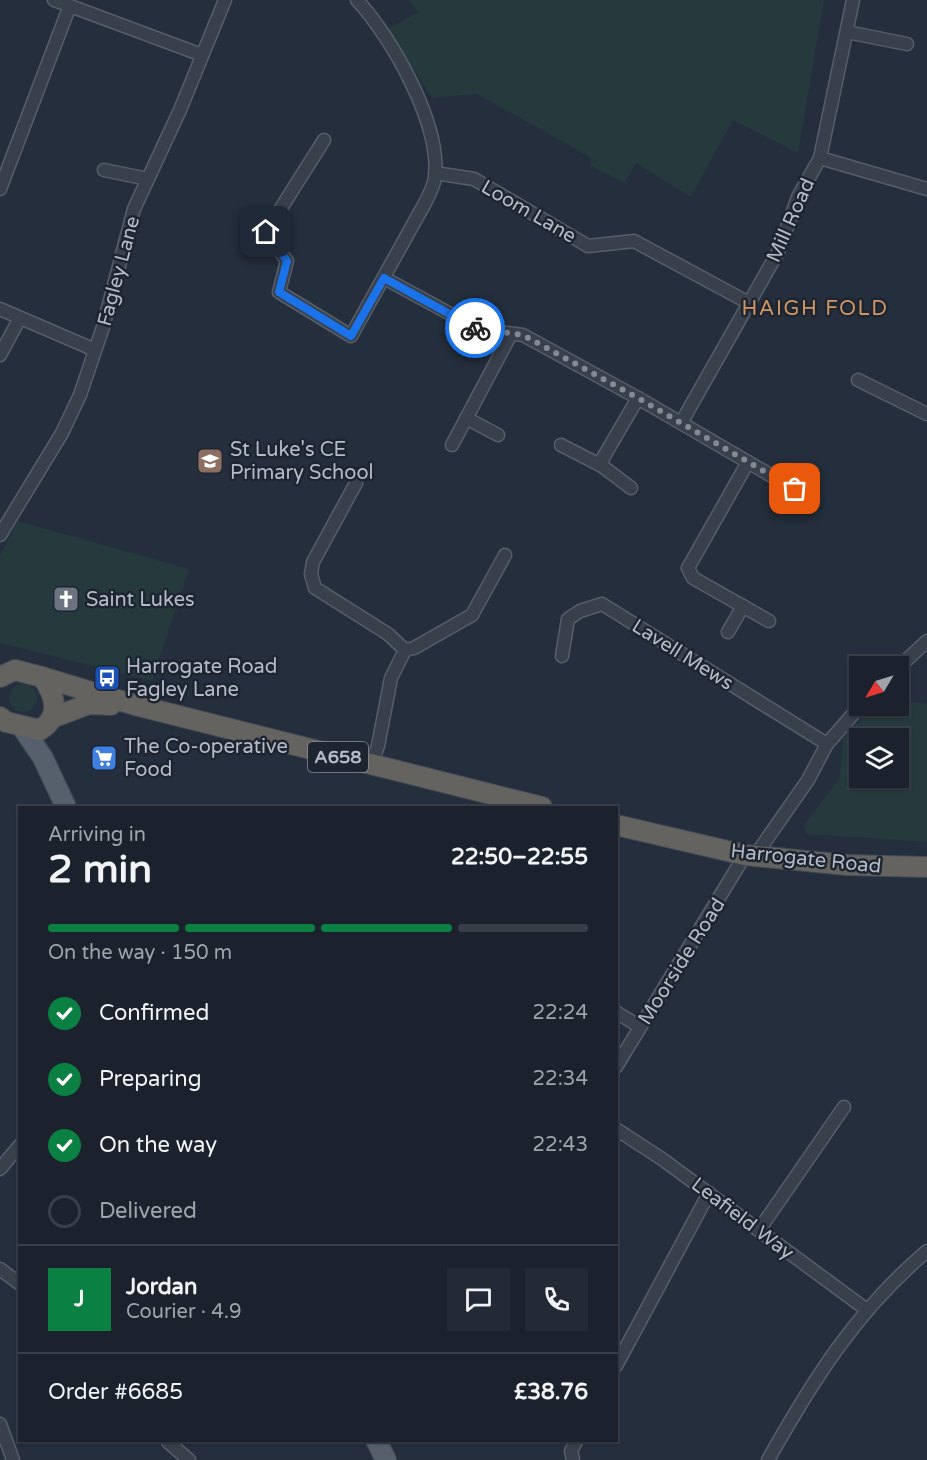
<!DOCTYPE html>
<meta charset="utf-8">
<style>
:root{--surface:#1b222d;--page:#242a35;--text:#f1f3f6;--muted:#a0a4aa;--line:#393f49;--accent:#0b8043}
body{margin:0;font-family:"Varela Round",sans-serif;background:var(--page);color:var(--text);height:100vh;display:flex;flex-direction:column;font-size:22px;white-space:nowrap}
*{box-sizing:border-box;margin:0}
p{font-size:20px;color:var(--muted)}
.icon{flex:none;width:33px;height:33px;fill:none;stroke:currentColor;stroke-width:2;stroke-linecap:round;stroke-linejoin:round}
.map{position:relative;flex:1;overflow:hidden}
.sheet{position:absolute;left:18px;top:806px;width:600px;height:636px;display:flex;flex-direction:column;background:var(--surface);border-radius:0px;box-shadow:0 2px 4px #0004,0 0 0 2px var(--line)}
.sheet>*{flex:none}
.needle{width:39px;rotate:232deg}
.fabs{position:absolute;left:849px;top:656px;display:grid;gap:12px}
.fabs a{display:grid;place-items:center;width:60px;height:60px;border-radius:0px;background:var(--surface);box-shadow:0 2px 4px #0004,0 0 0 2px var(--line);font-size:30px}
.pin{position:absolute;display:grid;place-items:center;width:51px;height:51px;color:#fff;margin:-26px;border-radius:12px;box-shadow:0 3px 9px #0006}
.courier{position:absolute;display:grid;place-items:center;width:60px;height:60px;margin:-30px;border:4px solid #1a73e8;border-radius:50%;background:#fff;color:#222;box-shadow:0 2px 8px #0007}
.headline em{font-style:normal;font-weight:700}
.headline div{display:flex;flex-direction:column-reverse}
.headline{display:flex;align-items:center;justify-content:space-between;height:102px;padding:0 30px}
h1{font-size:39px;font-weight:700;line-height:45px}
.bar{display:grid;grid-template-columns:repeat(4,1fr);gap:9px 6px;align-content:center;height:72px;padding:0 30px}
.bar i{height:8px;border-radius:4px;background:var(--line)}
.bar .active{background:var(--accent)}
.bar p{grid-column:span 4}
.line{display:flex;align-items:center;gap:15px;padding:0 30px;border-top:2px solid var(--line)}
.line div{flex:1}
.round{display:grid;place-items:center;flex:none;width:63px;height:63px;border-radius:0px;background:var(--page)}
ol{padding:0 30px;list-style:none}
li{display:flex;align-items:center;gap:18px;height:66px}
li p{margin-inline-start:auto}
li .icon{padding:6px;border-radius:50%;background:var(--accent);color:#fff;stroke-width:4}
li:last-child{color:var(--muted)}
li i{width:33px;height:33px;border:3px solid var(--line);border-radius:50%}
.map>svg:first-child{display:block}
.green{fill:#263a3d;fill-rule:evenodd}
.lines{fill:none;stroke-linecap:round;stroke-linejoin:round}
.minor-casing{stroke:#565e6a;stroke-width:15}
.primary-casing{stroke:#414955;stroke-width:22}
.trunk-casing{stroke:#434b57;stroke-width:22}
.minor{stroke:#38404c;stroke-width:12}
.primary{stroke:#565f6c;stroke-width:20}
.trunk{stroke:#646360;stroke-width:20}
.done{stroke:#828a96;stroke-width:6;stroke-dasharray:0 10.8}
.route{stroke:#1a73e8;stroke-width:8}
.labels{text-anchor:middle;stroke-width:5;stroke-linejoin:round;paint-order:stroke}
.shield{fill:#1d2531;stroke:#878e9a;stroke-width:1.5}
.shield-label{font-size:18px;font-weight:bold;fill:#b4bbc7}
.street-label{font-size:20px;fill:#b4bbc7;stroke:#1d2531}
.poi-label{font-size:20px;fill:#b4bbc7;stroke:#1d2531;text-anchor:start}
.neighbourhood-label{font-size:21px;letter-spacing:1.5px;fill:#d09666;stroke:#1d2531}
</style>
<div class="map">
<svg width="927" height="1460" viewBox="0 0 927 1460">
<rect width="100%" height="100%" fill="#242e3c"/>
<!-- green -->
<g class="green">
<path d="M409,0H824L798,153L733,120L691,197L636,163L624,183L591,166L590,157L477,94L432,98L388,29L418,12Z"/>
<path d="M18,521L189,569L152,681L0,643V555Z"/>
<circle cx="23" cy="698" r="14"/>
<path d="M899,700L927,704V842L807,834L804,825L840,778L843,738L876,705H898ZM860,738H898V777H860Z"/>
</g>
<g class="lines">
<defs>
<g id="minor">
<path d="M54,0L202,55"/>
<path d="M847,32L907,44"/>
<path d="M324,140L266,232L287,261L279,292L351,336L425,203C429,195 434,186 435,177C441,124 392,38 357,0"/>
<path d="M820,158L927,189"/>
<path d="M104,170L148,179"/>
<path d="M435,173L474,179L588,246L634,241L749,303"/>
<path d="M0,189L69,8"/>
<path d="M384,278L478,329L523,335L638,398L801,493"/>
<path d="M0,309L95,350"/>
<path d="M0,355L20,318"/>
<path d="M858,380L927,414"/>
<path d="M466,418L498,435"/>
<path d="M681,423L778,252L798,197L820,158L853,0"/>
<path d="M452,445L511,334"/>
<path d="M561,445L602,466"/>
<path d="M748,462L688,568L693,578L769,621"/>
<path d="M356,483L313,562L311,574L315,588L388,634L405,650L414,648L472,615L505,555"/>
<path d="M631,488L602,466L603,458L638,398"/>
<path d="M0,535L62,433L80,395L103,327L134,209L180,110L225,0"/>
<path d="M728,632L743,606"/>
<path d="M562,656L568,619L580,611L602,604L827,744"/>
<path d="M898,668L927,641"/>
<path d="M371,765L378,746L391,678L405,650"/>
<path d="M755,856L808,780L827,744L861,705"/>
<path d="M616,1012L640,1027"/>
<path d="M616,1067L745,855"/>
<path d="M616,1129L662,1159L867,1310"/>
<path d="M0,1169L20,1145"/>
<path d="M759,1230L844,1107"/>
<path d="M0,1269L20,1284"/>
<path d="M616,1366L709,1193"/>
<path d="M0,1424L13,1460"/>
<path d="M170,1440L168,1442L189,1460"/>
<path d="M573,1460L571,1451L577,1440"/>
<path d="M768,1460C813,1380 856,1311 927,1251"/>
</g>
<g id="primary">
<path d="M22,727L43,758L66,807"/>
<path d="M376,1440L386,1460"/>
</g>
<g id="trunk">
<path d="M0,677L15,670L42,677C55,695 62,716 40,730L6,722L0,717"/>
<path d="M42,677L135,705L542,807"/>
<path d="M52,718L89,704L111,705"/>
<path d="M616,825L745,855L847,865L927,867"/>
</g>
</defs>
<!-- minor casing -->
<use href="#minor" class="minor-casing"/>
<!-- primary casing -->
<use href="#primary" class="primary-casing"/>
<!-- trunk casing -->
<use href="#trunk" class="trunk-casing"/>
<!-- minor -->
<use href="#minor" class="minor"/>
<!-- primary -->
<use href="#primary" class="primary"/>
<!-- trunk -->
<use href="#trunk" class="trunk"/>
</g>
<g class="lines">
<!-- done -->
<path class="done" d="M475,328L523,335L638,398L795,489"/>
<!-- route -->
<path class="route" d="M266,232L287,261L279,292L351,336L384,278L475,328"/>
</g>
<!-- icons -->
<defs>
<symbol id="school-square" viewBox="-11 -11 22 22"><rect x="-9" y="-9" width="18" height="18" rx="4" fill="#8d6e63" stroke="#1d2531"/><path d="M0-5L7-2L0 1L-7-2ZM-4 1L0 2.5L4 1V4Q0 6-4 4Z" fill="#fff"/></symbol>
<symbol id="church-square" viewBox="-11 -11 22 22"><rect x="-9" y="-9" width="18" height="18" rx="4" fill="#6b7280" stroke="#1d2531"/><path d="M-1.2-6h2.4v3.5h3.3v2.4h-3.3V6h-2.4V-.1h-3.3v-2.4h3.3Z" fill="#fff"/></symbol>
<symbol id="bus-square" viewBox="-11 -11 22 22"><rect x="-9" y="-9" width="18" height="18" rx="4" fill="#1a4fb4" stroke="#1d2531"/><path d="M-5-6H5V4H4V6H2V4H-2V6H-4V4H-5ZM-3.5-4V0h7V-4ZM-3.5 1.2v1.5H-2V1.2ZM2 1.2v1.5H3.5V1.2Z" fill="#fff"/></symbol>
<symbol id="supermarket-square" viewBox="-11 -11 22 22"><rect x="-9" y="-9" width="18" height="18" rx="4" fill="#3f7fe0" stroke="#1d2531"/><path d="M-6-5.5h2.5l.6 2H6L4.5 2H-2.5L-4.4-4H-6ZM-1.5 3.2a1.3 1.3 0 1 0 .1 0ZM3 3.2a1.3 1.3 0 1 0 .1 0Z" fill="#fff"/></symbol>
</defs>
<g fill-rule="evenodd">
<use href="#school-square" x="195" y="446" width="30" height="30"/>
<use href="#church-square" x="51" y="584" width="30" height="30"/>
<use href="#bus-square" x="92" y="663" width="30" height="30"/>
<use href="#supermarket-square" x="89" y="743" width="30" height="30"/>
</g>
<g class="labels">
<!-- shield labels -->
<rect class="shield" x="308" y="742" width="60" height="30" rx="4.5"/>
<g class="shield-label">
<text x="338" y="763">A658</text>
</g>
<!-- street labels -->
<g class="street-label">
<text transform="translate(529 211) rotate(30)" y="7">Loom Lane</text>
<text transform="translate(790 220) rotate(-66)" y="7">Mill Road</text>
<text transform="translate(118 271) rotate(-75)" y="7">Fagley Lane</text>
<text transform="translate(683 654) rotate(32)" y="7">Lavell Mews</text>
<text transform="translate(806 858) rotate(6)" y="7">Harrogate Road</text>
<text transform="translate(681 961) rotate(-58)" y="7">Moorside Road</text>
<text transform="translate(743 1218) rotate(37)" y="7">Leafield Way</text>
</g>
<!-- poi labels -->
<g class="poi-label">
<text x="230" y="456">St Luke's CE<tspan x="230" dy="23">Primary School</tspan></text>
<text x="86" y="606">Saint Lukes</text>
<text x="126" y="673">Harrogate Road<tspan x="126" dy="23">Fagley Lane</tspan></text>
<text x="124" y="753">The Co-operative<tspan x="124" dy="23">Food</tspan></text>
</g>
<!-- neighbourhood labels -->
<g class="neighbourhood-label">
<text x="815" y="315">HAIGH FOLD</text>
</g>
</g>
</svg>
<div class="fabs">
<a><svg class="needle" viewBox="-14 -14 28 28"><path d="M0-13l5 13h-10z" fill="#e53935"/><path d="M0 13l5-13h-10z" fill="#a0a4aa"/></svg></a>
<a><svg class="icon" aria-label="layers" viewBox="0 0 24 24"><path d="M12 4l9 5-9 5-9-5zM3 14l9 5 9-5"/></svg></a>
</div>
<div class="pin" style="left:795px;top:489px;background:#ea580c"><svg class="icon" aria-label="bag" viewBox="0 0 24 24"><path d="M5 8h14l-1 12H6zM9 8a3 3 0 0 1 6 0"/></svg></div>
<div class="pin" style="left:266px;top:232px;background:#1f2937"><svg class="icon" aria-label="home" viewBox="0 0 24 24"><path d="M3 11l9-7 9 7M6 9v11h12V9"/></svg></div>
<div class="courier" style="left:475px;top:328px"><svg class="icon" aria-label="bike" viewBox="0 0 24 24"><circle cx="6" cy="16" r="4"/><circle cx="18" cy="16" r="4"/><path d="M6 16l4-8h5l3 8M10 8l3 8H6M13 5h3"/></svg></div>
<section class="sheet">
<div class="headline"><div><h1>2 min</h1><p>Arriving in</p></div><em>22:50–22:55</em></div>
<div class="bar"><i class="active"></i><i class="active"></i><i class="active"></i><i></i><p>On the way · 150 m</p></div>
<ol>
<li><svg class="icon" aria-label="check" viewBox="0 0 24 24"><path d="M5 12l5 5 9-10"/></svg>Confirmed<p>22:24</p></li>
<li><svg class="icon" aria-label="check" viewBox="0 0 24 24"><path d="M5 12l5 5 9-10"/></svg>Preparing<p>22:34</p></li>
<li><svg class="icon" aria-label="check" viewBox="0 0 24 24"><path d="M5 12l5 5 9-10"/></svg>On the way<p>22:43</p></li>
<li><i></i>Delivered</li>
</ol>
<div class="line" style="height:108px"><b class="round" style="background:var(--accent);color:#fff">J</b><div><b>Jordan</b><p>Courier · 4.9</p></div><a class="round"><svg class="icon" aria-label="chat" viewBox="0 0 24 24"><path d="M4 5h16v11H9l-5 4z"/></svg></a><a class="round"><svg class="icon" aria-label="phone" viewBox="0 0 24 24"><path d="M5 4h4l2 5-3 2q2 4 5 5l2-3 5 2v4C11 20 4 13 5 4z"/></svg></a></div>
<div class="line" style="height:78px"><div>Order #6685</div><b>£38.76</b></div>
</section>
</div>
